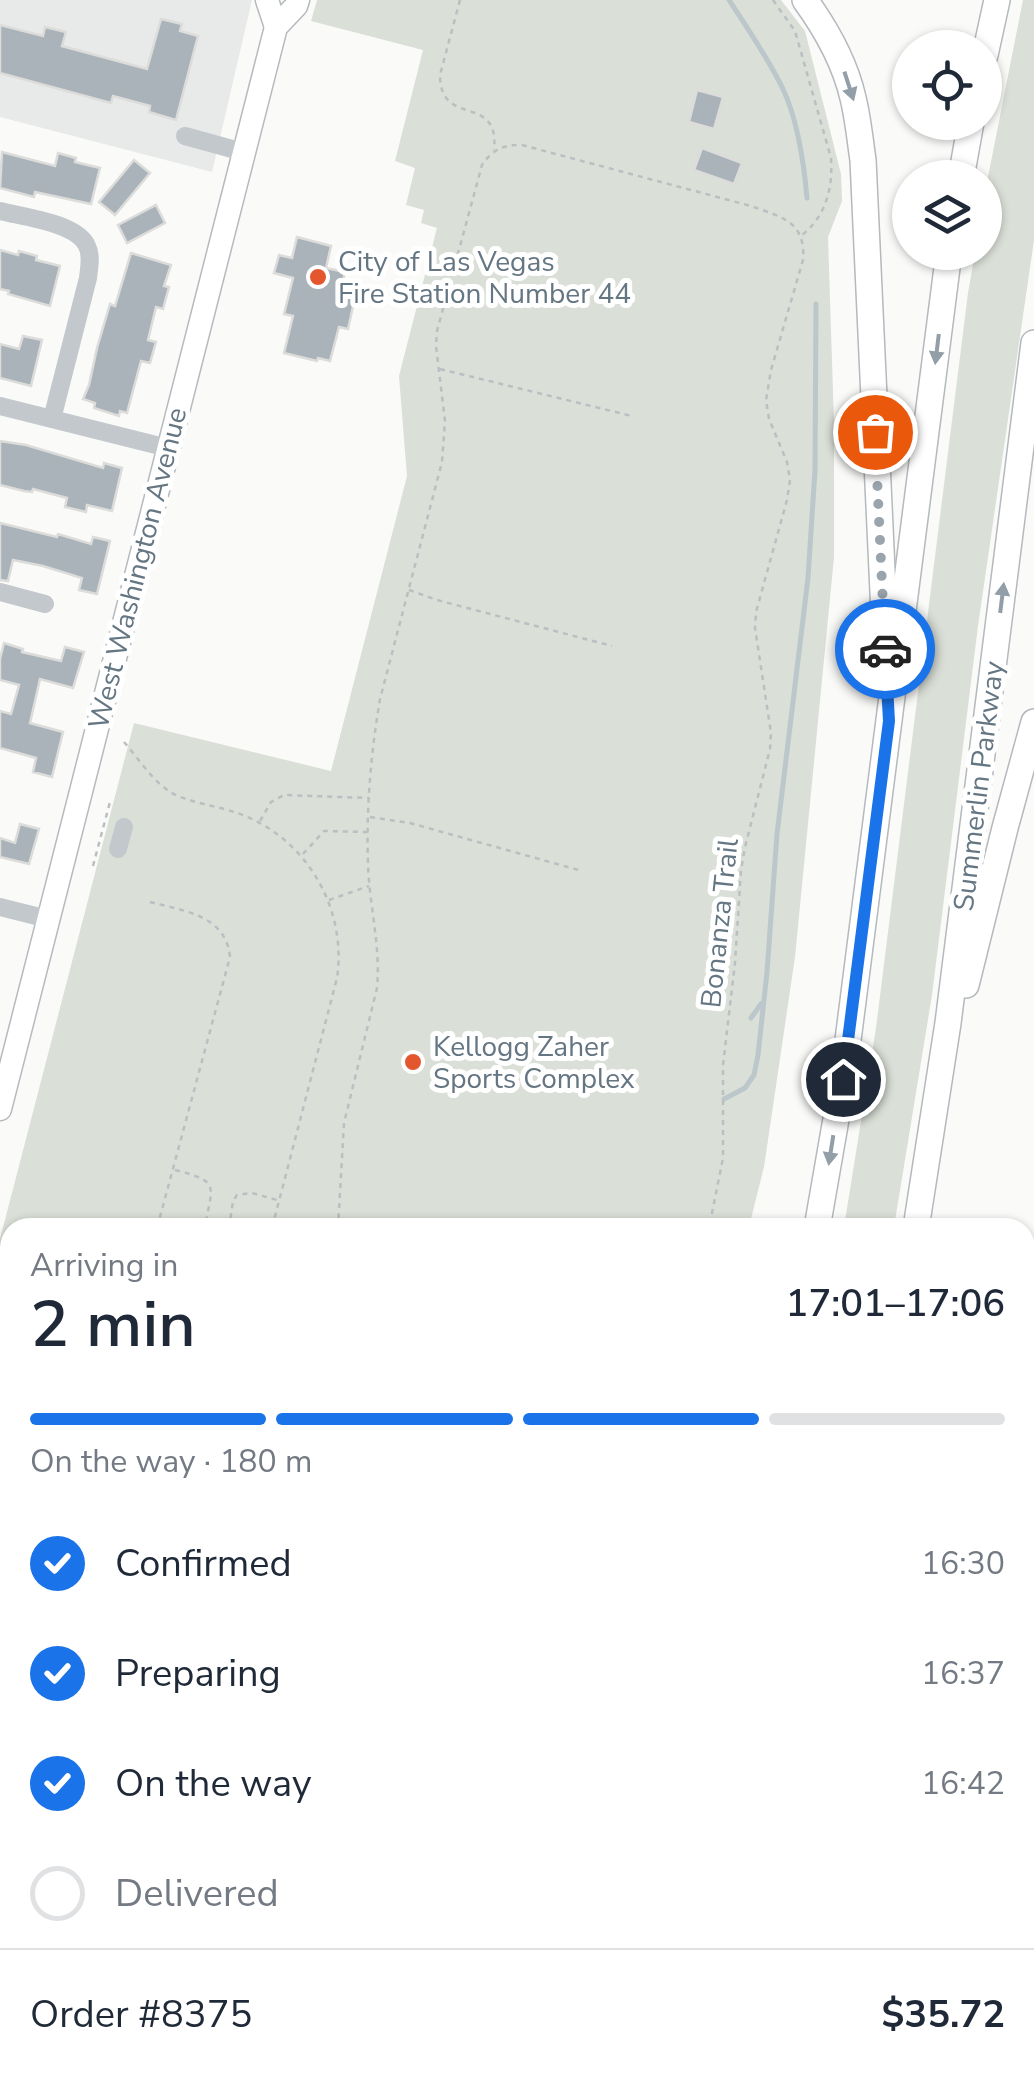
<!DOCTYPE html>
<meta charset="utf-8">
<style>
:root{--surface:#fff;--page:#f2f2f3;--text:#1f2937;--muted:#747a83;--line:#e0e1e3;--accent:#1a73e8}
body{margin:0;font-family:"Nunito Sans",sans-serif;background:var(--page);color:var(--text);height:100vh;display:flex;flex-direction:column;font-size:38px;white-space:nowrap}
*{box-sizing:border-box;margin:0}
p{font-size:32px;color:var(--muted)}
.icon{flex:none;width:55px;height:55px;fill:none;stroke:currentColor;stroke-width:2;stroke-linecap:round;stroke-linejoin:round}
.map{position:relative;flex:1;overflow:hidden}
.panel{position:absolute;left:0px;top:1218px;width:1035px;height:882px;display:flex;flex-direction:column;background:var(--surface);border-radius:30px 30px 0 0;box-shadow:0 2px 8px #0004}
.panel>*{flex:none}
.buttons{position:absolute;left:892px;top:30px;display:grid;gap:20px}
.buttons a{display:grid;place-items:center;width:110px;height:110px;border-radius:50%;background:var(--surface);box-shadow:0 2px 8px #0004;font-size:50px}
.pin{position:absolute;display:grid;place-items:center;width:85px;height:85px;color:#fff;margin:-42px;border:5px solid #fff;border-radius:50%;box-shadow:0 2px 10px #0007}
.courier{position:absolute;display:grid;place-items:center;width:100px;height:100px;margin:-50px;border:8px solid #1a73e8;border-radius:50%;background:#fff;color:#222;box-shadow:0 2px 12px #0007}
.headline em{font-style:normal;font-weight:600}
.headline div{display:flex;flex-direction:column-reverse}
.headline{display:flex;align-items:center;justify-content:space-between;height:170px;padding:0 30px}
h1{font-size:65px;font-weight:600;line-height:75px}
.bar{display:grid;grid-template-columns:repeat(4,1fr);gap:15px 10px;align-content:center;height:120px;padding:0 30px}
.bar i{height:12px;border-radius:8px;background:var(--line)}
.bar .on{background:var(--accent)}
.bar p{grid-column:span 4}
.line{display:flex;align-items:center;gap:25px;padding:0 30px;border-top:2px solid var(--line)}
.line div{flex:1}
ol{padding:0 30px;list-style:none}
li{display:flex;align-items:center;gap:30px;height:110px}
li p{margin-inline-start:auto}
li .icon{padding:10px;border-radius:50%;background:var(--accent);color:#fff;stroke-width:4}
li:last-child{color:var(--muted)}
li i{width:55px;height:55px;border:5px solid var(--line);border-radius:50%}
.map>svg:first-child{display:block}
.built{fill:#e8e9e9}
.green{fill:#dadfd7}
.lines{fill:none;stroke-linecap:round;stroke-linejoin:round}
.stream{stroke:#bbc7cb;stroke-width:5}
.building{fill:#aab3b9;stroke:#dcdcda;stroke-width:2.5}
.major-casing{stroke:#b5babe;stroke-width:25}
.highway-casing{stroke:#b4b9bd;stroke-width:28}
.path{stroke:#bbbfc2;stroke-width:2.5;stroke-dasharray:5 5;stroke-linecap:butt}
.minor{stroke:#c3c8cc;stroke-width:18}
.major{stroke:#fff;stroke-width:22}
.highway{stroke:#fff;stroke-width:25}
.oneway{fill:#939fa8}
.done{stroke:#99a4ac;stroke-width:10;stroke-dasharray:0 18}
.route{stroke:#1a73e8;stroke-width:12}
.poi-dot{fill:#e4572e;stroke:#fff;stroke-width:4}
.labels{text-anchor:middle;stroke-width:10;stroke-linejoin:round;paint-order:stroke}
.poi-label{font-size:28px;fill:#657683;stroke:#fff;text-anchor:start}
.street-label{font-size:28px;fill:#657683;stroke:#fff}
</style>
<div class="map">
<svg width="1034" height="2099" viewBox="0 0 1034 2099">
<rect width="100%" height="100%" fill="#fafaf8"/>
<!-- built -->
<g class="built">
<path d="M0,0H252L212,172L0,117Z"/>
<path d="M1025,1977L1034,1981V2099H781L783,2090H1025Z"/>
</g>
<!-- green -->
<g class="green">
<path d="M317,0H781L805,31L841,174L842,201L828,237L834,423V557L795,957L764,1167L749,1227L10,1228V2090H534L532,2099H0V1239L134,723L331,771L407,476L399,376L437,228L421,223L424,210L406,205L415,168L395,161L423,50L311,21Z"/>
<path d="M1023,0H1034V240L978,626L932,995L894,1227H844L876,1028L968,293L975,253L985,252V192Z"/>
<path d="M632,2090H686L683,2099H630Z"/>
</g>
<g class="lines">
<!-- stream -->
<g class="stream">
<path d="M729,0C748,29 768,58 783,89C797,119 804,164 807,198"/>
<path d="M751,1018L761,1004"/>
<path d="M724,1099L745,1088L754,1075L758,1055L767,972L777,834L808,578L815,470L816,304"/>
</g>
</g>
<!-- building -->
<g class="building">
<path d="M161,19L182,24L180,31L198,36L176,120L149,112L150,106L113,96L111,103L0,73V25L43,36L45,27L66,32L62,46L147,69Z"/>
<path d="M697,90L723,97L714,129L689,122Z"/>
<path d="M702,148L742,163L734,184L694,170Z"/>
<path d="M2,152L55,166L58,153L76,158L75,162L100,168L91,204L35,192L34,197L0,188Z"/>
<path d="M134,160L150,173L115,215L99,202Z"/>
<path d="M156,205L165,223L127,243L118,225Z"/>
<path d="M297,237L331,246L326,268L345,272L343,281L358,284L348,329L339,327L330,361L318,358L317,361L284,353L293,316L284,314L293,278L274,273L279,255L292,258Z"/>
<path d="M0,250L18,255L19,251L37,256L36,260L60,266L50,306L8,294L9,291L0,289Z"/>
<path d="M131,253L171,265L164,286L169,287L163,309L156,307L148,340L156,342L150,363L141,361L127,413L120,411L119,416L94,408L95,403L83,399L89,385L97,348L110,304L115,306Z"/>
<path d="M23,336L42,340L31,386L0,378V344L19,349Z"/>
<path d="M0,441L26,445L103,468L104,463L122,468L112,511L87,505L86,512L65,507L67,498L33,489L32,492L24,491L0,485Z"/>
<path d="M0,523L57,537L58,534L91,544L93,537L110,541L97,594L79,590L82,578L43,566L13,560L8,581L0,580Z"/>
<path d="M4,643L23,649L22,652L61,661L65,647L84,652L73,688L40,679L30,723L63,732L52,777L33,772L36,758L0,748V711L11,714L19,685L0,680V659Z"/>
<path d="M20,824L39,829L29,864L0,857V838L15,843Z"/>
</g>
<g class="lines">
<defs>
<g id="major">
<path d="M267,0L276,27"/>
<path d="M0,1109L276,27L296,6L298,0"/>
</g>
<g id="highway">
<path d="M805,0C826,29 845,63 853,98C858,118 860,140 863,160L886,657"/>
<path d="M985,55L997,0"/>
<path d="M961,178L971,122"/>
<path d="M966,985L1005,828L1034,722"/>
<path d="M817,1228L843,1079L949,252"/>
<path d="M916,1228L948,1023L1034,343"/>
<path d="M610,2099L612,2090"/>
<path d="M706,2099L708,2090"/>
</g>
</defs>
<!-- major casing -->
<use href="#major" class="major-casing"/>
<!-- highway casing -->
<use href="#highway" class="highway-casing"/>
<!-- path -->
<g class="path">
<path d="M460,0L440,75C440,129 500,92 494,150"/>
<path d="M773,0L795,31L831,158C833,188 826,216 802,235"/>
<path d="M440,369L632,416"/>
<path d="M409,590L437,600L612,646"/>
<path d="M124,742C140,760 156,787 178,796C200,805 224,807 245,816C309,842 347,911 337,978L272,1228"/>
<path d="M370,817L410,823L582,871"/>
<path d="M260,821L271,802L284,795L369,798"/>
<path d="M303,854L324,831L368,832"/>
<path d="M93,866L110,802"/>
<path d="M329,900L369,886"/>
<path d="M150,902C184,911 226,915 230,957L157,1228"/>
<path d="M175,1170C223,1182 211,1186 205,1228"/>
<path d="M159,1225L168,1228"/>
<path d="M229,1228L233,1201L237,1195L252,1193L277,1200"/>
<path d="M274,1228L284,1225L295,1228"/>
<path d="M338,1228L344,1123L377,988C381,946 369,905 368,863C366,809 371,752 380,699L442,462L445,421L436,346L437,331L482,165C492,150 504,144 522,145L751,206C781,217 806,221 803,260L771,370L766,400L769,419L787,462L790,480L787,500L756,612L755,628L771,733L770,749L745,847L741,870L735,963L723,1065V1158L709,1228"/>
<path d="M0,1943L10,1906"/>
<path d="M1025,2026L1034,2028"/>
<path d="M110,2099L113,2090"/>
<path d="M141,2099L144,2090"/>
<path d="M511,2099L514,2090"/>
<path d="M544,2099L547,2090"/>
<path d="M760,2099L762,2090"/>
<path d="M772,2099L774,2090"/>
</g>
<!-- minor -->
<g class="minor">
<path d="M185,136L243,152"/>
<path d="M0,211C24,217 77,223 87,246C92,256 89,268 88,278L52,419"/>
<path d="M0,406L168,448"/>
<path d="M0,592L45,604"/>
<path d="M118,849L124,827"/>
<path d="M0,907L48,919"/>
<path d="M1025,1458L1034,1457"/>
<path d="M1025,1658L1034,1660"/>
</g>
<!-- major -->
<use href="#major" class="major"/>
<!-- highway -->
<use href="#highway" class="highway"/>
</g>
<!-- one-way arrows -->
<defs><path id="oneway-solid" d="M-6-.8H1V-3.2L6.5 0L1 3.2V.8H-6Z" transform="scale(2.5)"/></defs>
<g class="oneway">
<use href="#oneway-solid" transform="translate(849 86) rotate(72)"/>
<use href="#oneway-solid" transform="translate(937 349) rotate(97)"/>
<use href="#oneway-solid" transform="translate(1002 598) rotate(-83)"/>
<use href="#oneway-solid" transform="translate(831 1150) rotate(99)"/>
</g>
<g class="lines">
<!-- done -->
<path class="done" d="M875,432L885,649"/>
<!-- route -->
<path class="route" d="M843,1079L889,721L885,649"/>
</g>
<!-- markers -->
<g class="poi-dot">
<circle cx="318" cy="277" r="10"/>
<circle cx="413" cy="1062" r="10"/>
</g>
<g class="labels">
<!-- poi labels -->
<g class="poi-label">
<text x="338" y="271">City of Las Vegas<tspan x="338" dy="32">Fire Station Number 44</tspan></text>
<text x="433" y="1056">Kellogg Zaher<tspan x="433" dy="32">Sports Complex</tspan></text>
</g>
<!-- street labels -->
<g class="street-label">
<text transform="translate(137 568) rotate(-76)" y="10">West Washington Avenue</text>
<text transform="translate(978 786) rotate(-83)" y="10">Summerlin Parkway</text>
<text transform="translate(719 923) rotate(-84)" y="10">Bonanza Trail</text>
</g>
</g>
</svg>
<div class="buttons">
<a><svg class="icon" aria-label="locate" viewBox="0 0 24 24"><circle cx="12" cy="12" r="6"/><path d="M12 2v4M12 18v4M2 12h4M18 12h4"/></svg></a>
<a><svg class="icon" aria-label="layers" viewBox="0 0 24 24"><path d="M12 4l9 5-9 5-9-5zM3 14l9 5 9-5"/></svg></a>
</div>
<div class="pin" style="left:875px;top:432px;background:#ea580c"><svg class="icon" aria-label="bag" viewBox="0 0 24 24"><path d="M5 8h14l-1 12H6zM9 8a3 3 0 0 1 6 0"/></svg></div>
<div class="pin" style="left:843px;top:1079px;background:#1f2937"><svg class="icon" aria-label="home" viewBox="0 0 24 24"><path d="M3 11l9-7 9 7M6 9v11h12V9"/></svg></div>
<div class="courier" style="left:885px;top:649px"><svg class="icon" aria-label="car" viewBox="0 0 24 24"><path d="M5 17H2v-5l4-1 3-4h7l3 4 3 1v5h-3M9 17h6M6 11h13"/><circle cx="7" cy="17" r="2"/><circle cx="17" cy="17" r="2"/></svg></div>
<section class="panel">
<div class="headline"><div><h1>2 min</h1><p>Arriving in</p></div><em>17:01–17:06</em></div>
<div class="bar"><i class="on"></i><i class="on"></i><i class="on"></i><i></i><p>On the way · 180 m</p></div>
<ol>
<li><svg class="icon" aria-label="check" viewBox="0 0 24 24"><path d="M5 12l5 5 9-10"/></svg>Confirmed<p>16:30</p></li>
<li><svg class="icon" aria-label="check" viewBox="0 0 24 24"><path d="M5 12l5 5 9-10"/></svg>Preparing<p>16:37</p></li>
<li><svg class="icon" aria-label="check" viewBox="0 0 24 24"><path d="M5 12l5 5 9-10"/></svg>On the way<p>16:42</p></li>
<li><i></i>Delivered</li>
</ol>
<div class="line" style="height:130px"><div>Order #8375</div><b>$35.72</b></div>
</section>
</div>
